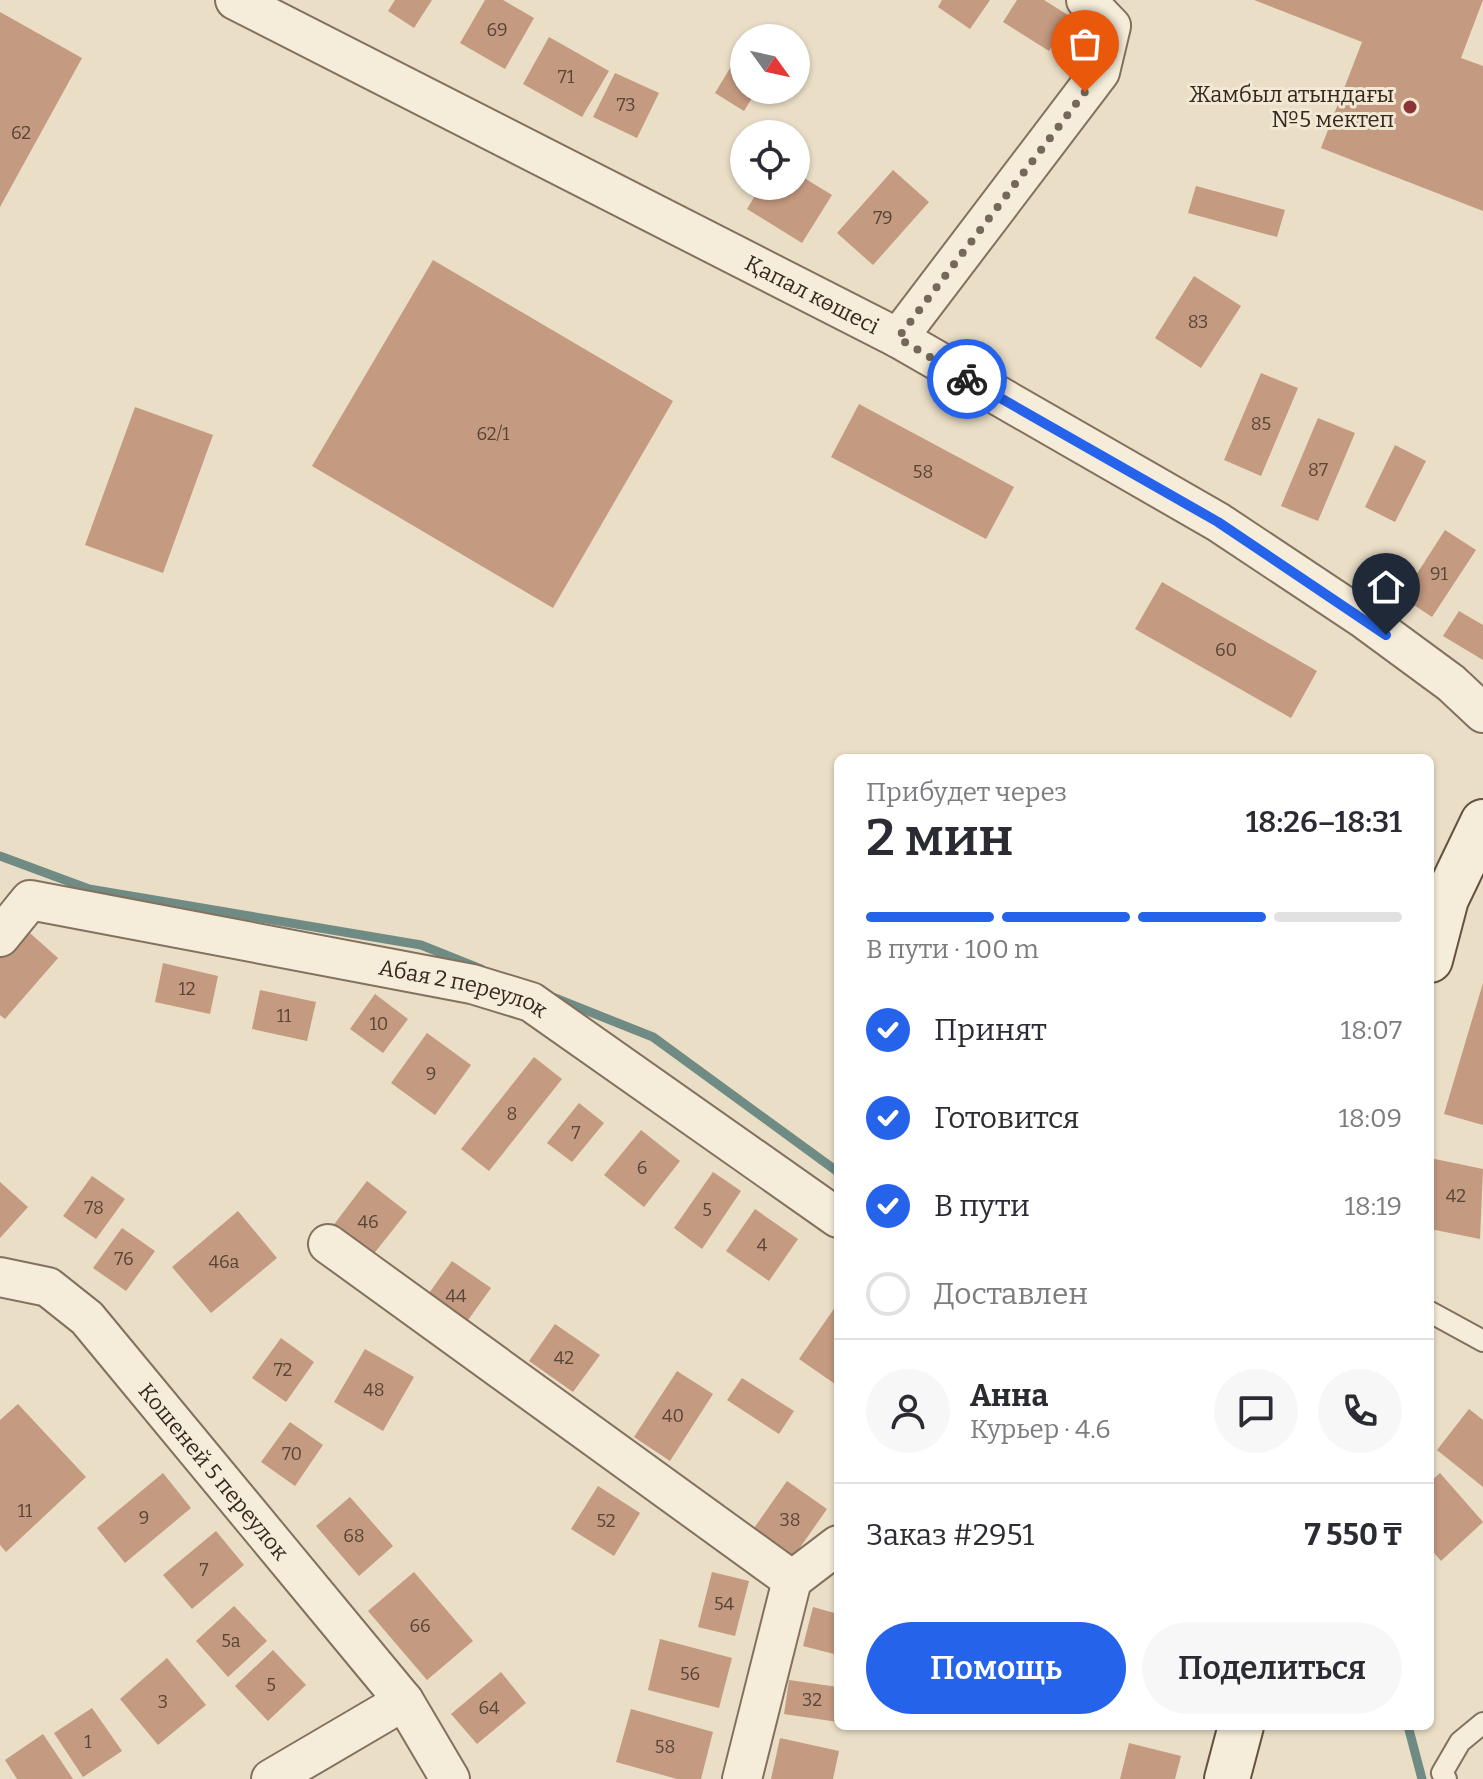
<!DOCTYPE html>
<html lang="ru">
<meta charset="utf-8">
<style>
:root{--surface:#fff;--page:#f7f7f7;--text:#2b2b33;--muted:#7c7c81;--line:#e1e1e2;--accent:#2563eb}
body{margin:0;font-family:Bitter,serif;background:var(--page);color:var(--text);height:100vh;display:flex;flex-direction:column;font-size:30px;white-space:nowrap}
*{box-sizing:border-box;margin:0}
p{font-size:26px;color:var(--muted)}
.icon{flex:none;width:44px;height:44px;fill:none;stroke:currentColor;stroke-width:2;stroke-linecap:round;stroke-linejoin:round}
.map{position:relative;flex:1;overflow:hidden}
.side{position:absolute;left:834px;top:754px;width:600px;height:976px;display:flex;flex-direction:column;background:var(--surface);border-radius:12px;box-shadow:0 2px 6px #0004}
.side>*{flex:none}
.needle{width:52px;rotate:123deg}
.fabs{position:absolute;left:730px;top:24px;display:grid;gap:16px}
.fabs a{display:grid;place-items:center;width:80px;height:80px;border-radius:50%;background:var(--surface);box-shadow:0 2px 6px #0004;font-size:40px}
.pin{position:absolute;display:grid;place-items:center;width:68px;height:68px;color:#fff;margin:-82px -34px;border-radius:50% 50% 50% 0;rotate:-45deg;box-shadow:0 0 8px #0007}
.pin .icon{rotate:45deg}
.courier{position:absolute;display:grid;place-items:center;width:80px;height:80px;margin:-40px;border:6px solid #2563eb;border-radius:50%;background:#fff;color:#222;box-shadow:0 2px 10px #0007}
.summary em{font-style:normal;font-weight:600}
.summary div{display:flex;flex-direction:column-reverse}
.summary{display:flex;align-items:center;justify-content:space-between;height:136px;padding:0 32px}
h1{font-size:52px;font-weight:600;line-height:60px}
.bar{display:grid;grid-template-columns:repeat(4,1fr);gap:12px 8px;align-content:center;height:96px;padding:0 32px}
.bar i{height:10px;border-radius:6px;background:var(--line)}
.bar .on{background:var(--accent)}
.bar p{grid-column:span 4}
.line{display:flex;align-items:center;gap:20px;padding:0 32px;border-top:2px solid var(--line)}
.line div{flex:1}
.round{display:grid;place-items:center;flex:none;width:84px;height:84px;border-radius:42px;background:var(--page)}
ol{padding:0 32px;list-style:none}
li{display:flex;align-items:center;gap:24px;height:88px}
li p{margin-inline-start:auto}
li .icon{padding:8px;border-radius:50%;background:var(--accent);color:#fff;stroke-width:4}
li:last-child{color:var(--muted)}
li i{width:44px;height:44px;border:4px solid var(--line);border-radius:50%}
.action{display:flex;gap:16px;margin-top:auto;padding:16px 32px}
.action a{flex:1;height:92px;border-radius:48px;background:var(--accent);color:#fff;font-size:32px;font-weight:600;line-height:92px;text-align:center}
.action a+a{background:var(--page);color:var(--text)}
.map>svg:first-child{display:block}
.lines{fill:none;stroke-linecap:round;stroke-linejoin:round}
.stream{stroke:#6f8b83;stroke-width:9}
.building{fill:#c49a80}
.service-casing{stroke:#83705e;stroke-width:24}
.minor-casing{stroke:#83705e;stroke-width:42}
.secondary-casing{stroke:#655241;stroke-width:48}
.service{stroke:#f5ecd9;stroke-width:20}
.minor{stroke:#f5ecd9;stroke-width:38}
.secondary{stroke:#f5ecd9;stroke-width:44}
.done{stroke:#74685a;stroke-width:8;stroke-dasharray:0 14.4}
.route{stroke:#2563eb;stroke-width:10}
.poi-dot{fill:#8d3338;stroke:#f2e9d5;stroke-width:3}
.labels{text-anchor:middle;stroke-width:6;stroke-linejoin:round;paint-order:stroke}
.number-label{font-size:18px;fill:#594538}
.poi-label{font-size:22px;fill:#352920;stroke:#f2e9d5;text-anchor:end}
.street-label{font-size:22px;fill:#352920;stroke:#f2e9d5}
</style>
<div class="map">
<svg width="1483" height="1779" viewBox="0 0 1483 1779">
<rect width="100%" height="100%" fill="#eadec6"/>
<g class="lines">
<!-- stream -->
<g class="stream">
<path d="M0,856L89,889L421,945L481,969"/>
<path d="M555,998L653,1037L838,1172"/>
<path d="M1408,1726L1422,1779"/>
</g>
</g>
<!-- building -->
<g class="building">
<path d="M395,0H432L414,28L388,11Z"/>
<path d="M485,0H503L534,18L505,69L460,43Z"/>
<path d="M942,0H990L970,29L938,7Z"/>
<path d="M1017,0H1044L1071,17L1049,51L1003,22Z"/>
<path d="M1254,0H1483L1461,58L1483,66V211L1321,148L1362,42Z"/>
<path d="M0,12L82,58L0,207Z"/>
<path d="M549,37L609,71L582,117L523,84Z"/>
<path d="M744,45V90H757L744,111L715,93Z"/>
<path d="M615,73L659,93L637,138L593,117Z"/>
<path d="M893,170L929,202L873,265L837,233Z"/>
<path d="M796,173L832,195L802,243L747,209L761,186H796Z"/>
<path d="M1196,186L1285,210L1277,237L1188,213Z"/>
<path d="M433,260L673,401L553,608L312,466Z"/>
<path d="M1194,276L1241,306L1201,368L1155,338Z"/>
<path d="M1261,373L1298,388L1261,476L1224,460Z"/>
<path d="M859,404L1014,487L986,539L831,457Z"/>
<path d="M135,407L213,435L163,573L85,545Z"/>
<path d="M1318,418L1355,433L1318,521L1281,506Z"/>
<path d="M1395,445L1426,461L1395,522L1365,507Z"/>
<path d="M1445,530L1476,550L1432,617L1402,597Z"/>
<path d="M1162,582L1317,671L1291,718L1135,629Z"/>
<path d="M1459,611L1483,625V660L1443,636Z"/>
<path d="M22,926L58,958L5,1019L0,1015V951Z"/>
<path d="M163,963L218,976L210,1014L155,1002Z"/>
<path d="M1483,983V1125L1444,1114Z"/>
<path d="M260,990L316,1002L307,1041L252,1029Z"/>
<path d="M375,994L408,1019L383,1053L350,1029Z"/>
<path d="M427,1033L471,1065L435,1115L391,1083Z"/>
<path d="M534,1057L562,1079L489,1171L461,1149Z"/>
<path d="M579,1103L604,1123L572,1162L547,1143Z"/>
<path d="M641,1130L680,1161L644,1207L604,1175Z"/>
<path d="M1430,1158L1483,1169L1480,1239L1430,1229Z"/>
<path d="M713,1172L741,1191L702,1249L674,1228Z"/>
<path d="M92,1176L125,1199L96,1239L63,1216Z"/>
<path d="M367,1181L407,1212L368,1261L329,1231Z"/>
<path d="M0,1182L28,1207L0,1238Z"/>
<path d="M755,1209L798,1239L769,1281L726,1251Z"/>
<path d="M238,1211L277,1258L211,1313L172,1267Z"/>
<path d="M122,1228L155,1251L126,1291L93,1268Z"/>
<path d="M452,1261L491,1288L461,1330L422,1303Z"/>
<path d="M838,1303V1379L835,1384L799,1359Z"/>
<path d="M555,1324L600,1355L573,1392L529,1361Z"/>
<path d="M281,1338L314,1362L286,1402L252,1378Z"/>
<path d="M365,1349L414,1377L383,1431L334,1402Z"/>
<path d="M677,1371L713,1394L670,1461L634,1437Z"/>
<path d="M742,1378L794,1411L779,1434L727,1400Z"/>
<path d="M18,1404L86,1477L6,1552L0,1545V1420Z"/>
<path d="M1469,1409L1483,1420V1487L1437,1450Z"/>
<path d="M290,1422L323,1445L295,1486L261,1462Z"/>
<path d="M163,1473L191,1508L125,1563L97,1528Z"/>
<path d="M1440,1473L1483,1522L1441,1561L1430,1548V1482Z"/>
<path d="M787,1481L827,1509L792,1559L752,1531Z"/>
<path d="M598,1486L640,1513L614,1556L571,1529Z"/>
<path d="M350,1497L393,1546L359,1576L316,1526Z"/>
<path d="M216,1531L244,1565L192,1609L163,1575Z"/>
<path d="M414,1572L473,1641L427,1680L368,1611Z"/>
<path d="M712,1572L749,1581L735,1636L698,1627Z"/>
<path d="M234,1606L267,1641L228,1677L196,1641Z"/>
<path d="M813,1607L838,1614V1655L803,1646Z"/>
<path d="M660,1639L732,1658L719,1708L648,1690Z"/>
<path d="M273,1650L306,1685L268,1721L235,1686Z"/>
<path d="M167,1658L206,1705L158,1745L120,1699Z"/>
<path d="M501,1672L526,1703L477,1744L451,1714Z"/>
<path d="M789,1680L838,1687V1722L784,1714Z"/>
<path d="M92,1708L122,1751L83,1777L54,1733Z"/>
<path d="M631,1709L713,1732L701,1779H677L616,1762Z"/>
<path d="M43,1734L73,1779H17L5,1760Z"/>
<path d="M780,1738L839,1751L833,1779H771Z"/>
<path d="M1129,1743L1181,1756L1175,1779H1120Z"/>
</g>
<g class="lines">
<defs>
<g id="service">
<path d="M1430,1312L1483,1341"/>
<path d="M1446,1779L1442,1773L1460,1742L1483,1723"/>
</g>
<g id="minor">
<path id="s1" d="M235,0L898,338L1218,522L1364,619L1451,683L1483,713"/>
<path d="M898,338L1100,72L1111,26L1086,0"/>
<path id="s2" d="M0,937L30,900L472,984L531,1002L838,1218"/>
<path d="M328,1244L792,1580"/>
<path id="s3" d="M0,1277L48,1287L87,1318L404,1701L450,1779"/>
<path d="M271,1779L404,1701"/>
<path d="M742,1779L792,1580L838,1545"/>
</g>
<g id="secondary">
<path d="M1430,960L1446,899L1483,822"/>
<path d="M1227,1779L1241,1726"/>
</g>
</defs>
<!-- service casing -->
<use href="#service" class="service-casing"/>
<!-- minor casing -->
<use href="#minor" class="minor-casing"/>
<!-- secondary casing -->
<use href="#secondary" class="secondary-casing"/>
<!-- service -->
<use href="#service" class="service"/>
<!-- minor -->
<use href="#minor" class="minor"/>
<!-- secondary -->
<use href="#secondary" class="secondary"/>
</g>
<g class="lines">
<!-- done -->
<path class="done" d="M967,379L898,338L1085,92"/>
<!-- route -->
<path class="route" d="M967,379L1218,522L1386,635"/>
</g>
<!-- markers -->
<circle class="poi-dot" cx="1410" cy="107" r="8"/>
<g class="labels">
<!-- number labels -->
<g class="number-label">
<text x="497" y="36">69</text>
<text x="566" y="83">71</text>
<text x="626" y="111">73</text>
<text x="21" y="139">62</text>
<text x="883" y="224">79</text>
<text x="1198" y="328">83</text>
<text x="1261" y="430">85</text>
<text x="493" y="440">62/1</text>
<text x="1318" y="476">87</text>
<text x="923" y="478">58</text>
<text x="1439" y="580">91</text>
<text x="1226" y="656">60</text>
<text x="187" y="995">12</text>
<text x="284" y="1022">11</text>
<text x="379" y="1030">10</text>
<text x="431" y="1080">9</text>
<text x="512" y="1120">8</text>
<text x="576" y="1139">7</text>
<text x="642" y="1174">6</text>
<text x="1456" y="1202">42</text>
<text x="94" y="1214">78</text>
<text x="707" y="1216">5</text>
<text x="368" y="1228">46</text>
<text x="762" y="1251">4</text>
<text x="124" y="1265">76</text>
<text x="224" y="1268">46а</text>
<text x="456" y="1302">44</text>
<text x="564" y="1364">42</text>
<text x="283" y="1376">72</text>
<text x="374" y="1396">48</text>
<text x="673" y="1422">40</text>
<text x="292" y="1460">70</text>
<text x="25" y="1517">11</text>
<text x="144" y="1524">9</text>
<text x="790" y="1526">38</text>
<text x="606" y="1527">52</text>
<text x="354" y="1542">68</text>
<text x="204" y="1576">7</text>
<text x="724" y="1610">54</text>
<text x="420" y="1632">66</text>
<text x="231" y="1647">5а</text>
<text x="690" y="1680">56</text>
<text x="271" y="1691">5</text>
<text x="812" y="1706">32</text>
<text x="163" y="1708">3</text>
<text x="489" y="1714">64</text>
<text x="88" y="1748">1</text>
<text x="665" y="1753">58</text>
</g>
<!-- poi labels -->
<g class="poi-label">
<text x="1394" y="102">Жамбыл атындағы<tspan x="1394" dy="25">№5 мектеп</tspan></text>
</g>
<!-- street labels -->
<g class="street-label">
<text dy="8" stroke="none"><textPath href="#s1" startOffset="648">Қапал көшесі</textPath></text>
<text dy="8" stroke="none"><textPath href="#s2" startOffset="490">Абая 2 переулок</textPath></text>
<text dy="8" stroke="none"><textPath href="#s3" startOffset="298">Кошеней 5 переулок</textPath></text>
</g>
</g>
</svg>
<div class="fabs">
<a><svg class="needle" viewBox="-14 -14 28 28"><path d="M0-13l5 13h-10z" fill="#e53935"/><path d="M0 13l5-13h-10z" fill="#7c7c81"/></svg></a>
<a><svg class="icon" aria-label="locate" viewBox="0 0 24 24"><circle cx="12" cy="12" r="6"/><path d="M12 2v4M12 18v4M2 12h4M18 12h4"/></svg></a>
</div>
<div class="pin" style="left:1085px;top:92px;background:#ea580c"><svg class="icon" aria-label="bag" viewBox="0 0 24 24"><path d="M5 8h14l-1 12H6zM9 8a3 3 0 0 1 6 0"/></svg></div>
<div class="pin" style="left:1386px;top:635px;background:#1f2937"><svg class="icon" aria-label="home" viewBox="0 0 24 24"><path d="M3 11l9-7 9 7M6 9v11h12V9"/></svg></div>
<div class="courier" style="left:967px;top:379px"><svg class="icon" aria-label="bike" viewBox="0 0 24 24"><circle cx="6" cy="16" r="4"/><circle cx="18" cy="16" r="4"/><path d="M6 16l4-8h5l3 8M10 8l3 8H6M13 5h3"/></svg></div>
<section class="side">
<div class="summary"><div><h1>2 мин</h1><p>Прибудет через</p></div><em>18:26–18:31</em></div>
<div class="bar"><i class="on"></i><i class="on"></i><i class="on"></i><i></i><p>В пути · 100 m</p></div>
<ol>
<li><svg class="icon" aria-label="check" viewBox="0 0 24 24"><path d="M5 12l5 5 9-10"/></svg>Принят<p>18:07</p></li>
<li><svg class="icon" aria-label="check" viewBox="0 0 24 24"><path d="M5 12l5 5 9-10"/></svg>Готовится<p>18:09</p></li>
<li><svg class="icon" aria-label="check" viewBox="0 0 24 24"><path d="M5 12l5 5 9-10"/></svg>В пути<p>18:19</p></li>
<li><i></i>Доставлен</li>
</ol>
<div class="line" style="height:144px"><a class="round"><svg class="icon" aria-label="person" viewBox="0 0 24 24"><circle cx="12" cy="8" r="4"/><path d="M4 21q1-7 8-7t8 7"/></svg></a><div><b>Анна</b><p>Курьер · 4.6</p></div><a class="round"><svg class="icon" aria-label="chat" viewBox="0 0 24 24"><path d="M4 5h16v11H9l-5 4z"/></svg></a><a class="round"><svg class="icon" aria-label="phone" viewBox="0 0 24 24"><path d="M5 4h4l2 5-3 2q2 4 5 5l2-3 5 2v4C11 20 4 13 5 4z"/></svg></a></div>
<div class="line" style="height:104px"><div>Заказ #2951</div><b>7 550 ₸</b></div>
<div class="action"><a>Помощь</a><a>Поделиться</a></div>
</section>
</div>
